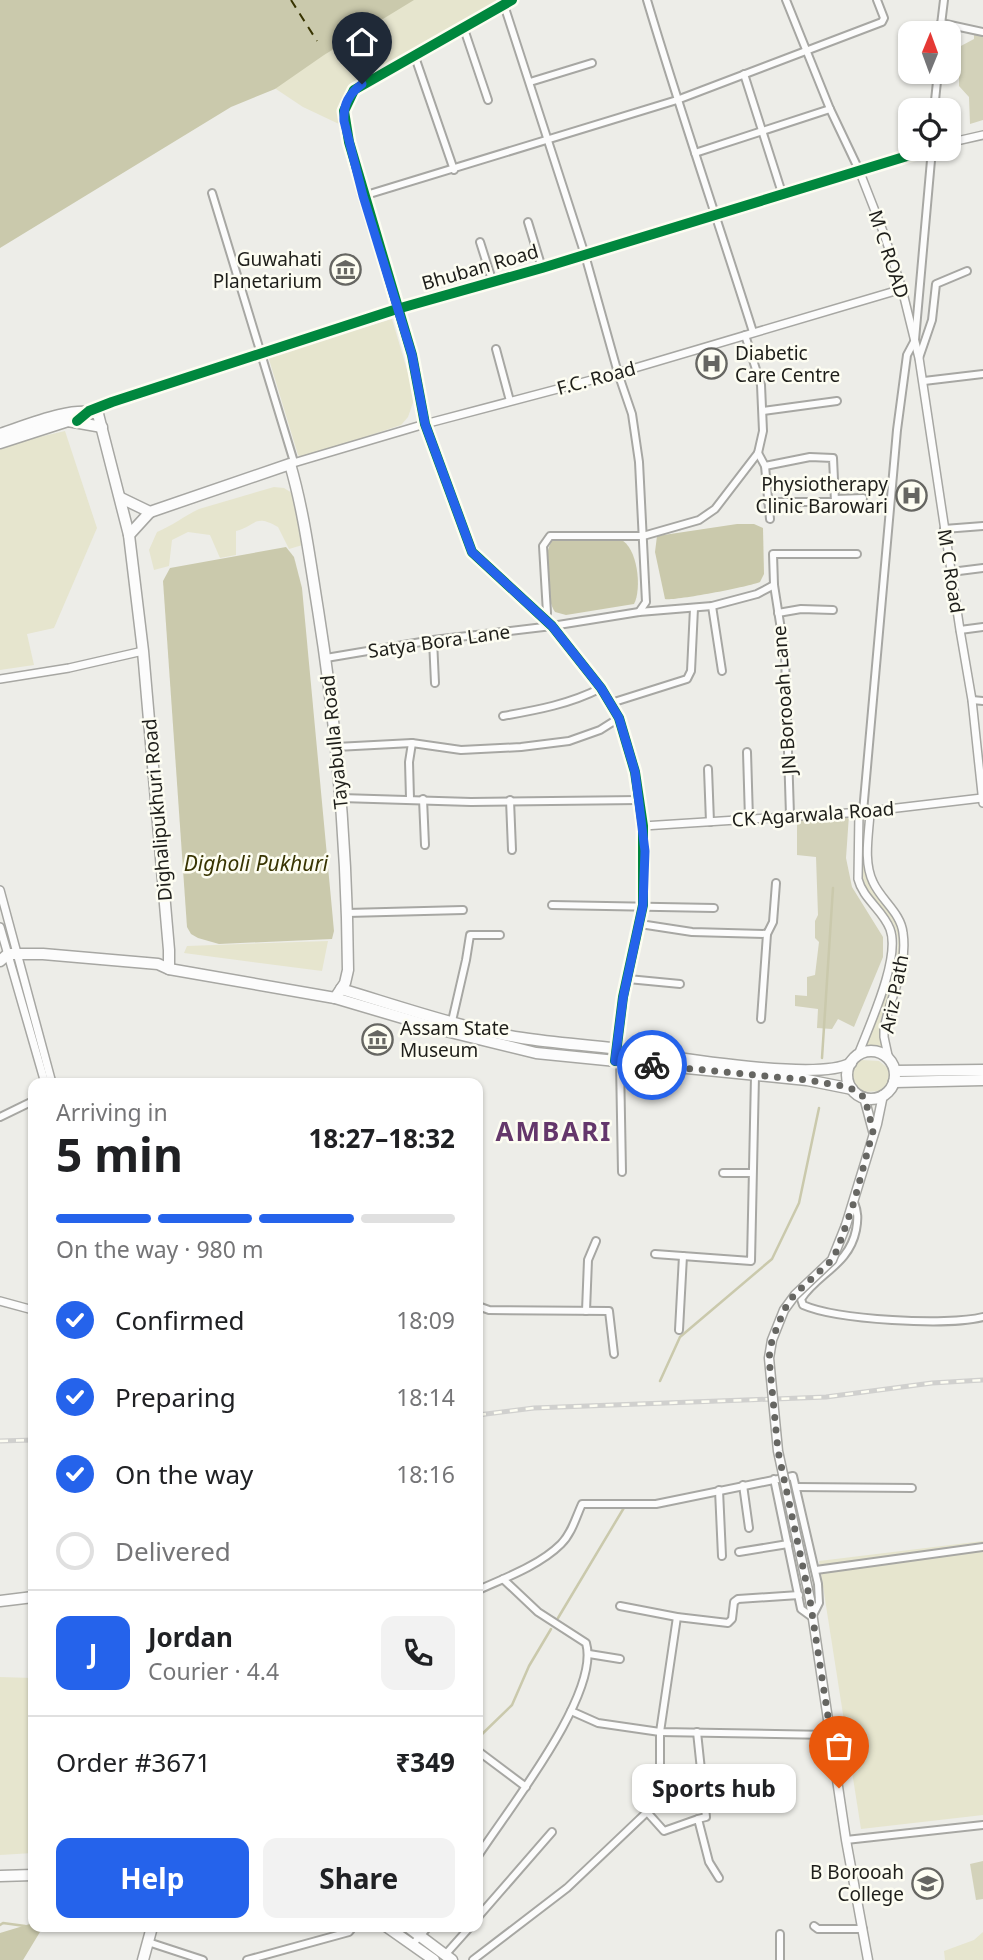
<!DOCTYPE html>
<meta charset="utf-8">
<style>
:root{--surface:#fff;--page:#f2f2f2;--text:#202124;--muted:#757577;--line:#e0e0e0;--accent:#2563eb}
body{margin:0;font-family:"Noto Sans",sans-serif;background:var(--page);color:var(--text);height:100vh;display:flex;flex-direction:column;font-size:26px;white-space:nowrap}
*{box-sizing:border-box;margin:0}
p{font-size:23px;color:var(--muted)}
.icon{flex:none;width:38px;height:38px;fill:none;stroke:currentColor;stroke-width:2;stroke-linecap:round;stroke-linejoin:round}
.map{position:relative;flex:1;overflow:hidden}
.side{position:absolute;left:28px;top:1078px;width:455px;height:854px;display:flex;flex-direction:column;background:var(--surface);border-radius:14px;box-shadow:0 2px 5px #0004}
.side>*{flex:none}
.needle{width:46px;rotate:1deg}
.controls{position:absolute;left:898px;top:21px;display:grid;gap:14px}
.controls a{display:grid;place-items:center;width:63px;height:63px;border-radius:14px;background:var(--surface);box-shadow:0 2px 5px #0004;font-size:35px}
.pin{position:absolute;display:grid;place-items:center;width:60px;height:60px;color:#fff;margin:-72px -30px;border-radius:50% 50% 50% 0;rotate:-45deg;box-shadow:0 0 7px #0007}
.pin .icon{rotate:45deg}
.courier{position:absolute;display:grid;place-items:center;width:70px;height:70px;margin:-35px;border:5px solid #2563eb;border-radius:50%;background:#fff;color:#222;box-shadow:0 2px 9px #0007}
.bubble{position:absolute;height:49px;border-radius:14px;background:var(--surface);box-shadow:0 2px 5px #0004;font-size:23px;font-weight:700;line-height:49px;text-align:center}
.overview em{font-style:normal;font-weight:700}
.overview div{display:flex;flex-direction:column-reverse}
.overview{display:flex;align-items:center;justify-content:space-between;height:119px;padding:0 28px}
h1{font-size:46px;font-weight:700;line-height:52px}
.bar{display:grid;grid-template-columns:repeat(4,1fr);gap:10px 7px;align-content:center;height:84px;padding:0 28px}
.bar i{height:9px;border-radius:5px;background:var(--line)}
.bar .current{background:var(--accent)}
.bar p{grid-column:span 4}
.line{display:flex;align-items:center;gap:18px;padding:0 28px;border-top:2px solid var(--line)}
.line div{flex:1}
.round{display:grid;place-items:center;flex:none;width:74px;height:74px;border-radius:14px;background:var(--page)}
ol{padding:0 28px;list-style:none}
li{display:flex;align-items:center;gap:21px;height:77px}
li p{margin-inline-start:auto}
li .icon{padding:7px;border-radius:50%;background:var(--accent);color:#fff;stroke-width:4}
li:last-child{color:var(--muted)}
li i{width:38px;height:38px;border:4px solid var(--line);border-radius:50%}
.cta{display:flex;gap:14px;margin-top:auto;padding:14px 28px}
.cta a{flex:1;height:80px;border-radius:14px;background:var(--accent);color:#fff;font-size:28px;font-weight:700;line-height:80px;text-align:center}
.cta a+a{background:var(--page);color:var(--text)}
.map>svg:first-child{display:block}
.green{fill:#e6e5ce}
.forest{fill:#d3d2ba}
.water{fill:#cac9ac}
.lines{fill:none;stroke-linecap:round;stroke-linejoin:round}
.stream{stroke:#cac9ac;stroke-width:2.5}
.ferry{stroke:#383402;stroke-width:2;stroke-dasharray:9 7;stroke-linecap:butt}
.minor-casing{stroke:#a7a7a3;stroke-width:10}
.tertiary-casing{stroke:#a7a7a3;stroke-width:10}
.secondary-casing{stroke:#a7a7a3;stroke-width:11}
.primary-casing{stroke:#a7a7a3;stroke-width:13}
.minor{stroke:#fcfcfc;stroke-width:6}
.tertiary{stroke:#fcfcfc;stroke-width:7}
.secondary{stroke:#fcfcfc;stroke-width:8}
.primary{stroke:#fcfcfc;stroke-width:10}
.rail-casing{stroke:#d0d0ce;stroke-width:5}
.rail{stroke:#fdfdf2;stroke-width:2.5;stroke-dasharray:8;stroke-linecap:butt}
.secondary-bridge-casing{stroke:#a7a7a3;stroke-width:11;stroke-linecap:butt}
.secondary-bridge{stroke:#fcfcfc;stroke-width:8}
.cycleway-casing{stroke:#fdfdf2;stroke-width:15}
.cycleway{stroke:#00873e;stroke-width:10}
.done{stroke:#666662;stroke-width:7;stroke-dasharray:0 12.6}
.route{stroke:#2563eb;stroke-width:9}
.labels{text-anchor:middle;stroke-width:5;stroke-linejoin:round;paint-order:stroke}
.street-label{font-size:19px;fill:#1e1e1a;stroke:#fdfdf2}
.poi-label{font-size:19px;fill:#1e1e1a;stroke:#fdfdf2;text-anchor:end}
.water-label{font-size:21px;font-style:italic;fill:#383402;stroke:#fdfdf2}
.district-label{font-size:26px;font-weight:bold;letter-spacing:2px;fill:#64376b;stroke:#fdfdf2}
</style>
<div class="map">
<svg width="983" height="1960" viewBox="0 0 983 1960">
<rect width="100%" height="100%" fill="#edede8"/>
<!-- green -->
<g class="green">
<path d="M339,0H500L388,68L350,94L339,124L303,107L276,89V64Z"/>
<path d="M392,319L415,397L408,417L401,425L302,458L298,455L268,356Z"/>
<path d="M65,431L97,528L54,628L27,634L34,665L0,670V446Z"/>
<path d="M274,487L284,488L292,493L306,544L289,549L278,527C254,513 256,526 236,531V555L220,558L210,535L188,532L172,540L169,566L154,570L149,550L157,532C172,526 184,516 199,509Z"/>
<path d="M867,821L865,868L869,884L893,917L901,934L899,965L884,1011L882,1048L866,1046L861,1048C874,1017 906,961 896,930C891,914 875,904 867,891C856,874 863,845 864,826Z"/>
<path d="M328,941L322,971L184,953L187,946Z"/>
<path d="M862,1060L879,1061L889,1069L890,1081L882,1091L862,1092C846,1083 847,1067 862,1060Z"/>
<path d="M983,1541V1815L861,1829L819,1561Z"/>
<path d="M0,1677L33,1678V1853L0,1855Z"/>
<path d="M983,1932V1960H945L944,1951L974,1940Z"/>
</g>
<!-- forest -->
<g class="forest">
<path d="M974,29L983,30V120L970,124L969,97L959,86V47L974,39Z"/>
<path d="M849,815L846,858L852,887L883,937V957L854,1027L838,1019L832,1029L817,1028L818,1009L795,1006V995L807,996V977L815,975L819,942L815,938V921L818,915L816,857L797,855V817Z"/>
<path d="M983,1861V1899L976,1900L970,1864Z"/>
</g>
<!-- water -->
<g class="water">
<path d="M0,0H414L324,55L275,89L231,107L0,248Z"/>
<path d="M737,524H754L763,528L764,574L760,582C748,587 674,601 665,599L655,552L657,536Z"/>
<path d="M620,539C638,547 642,589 634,604L566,615L555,612C546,600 542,554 552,541Z"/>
<path d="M286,547L294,557L302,588L334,931L332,939L219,944L198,938L191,934L187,927L163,581L170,568Z"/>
<path d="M33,1923V1927H43L23,1960H0V1933Z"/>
</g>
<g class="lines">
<!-- stream -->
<g class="stream">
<path d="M822,1058L833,888"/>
<path d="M660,1381L680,1337L772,1259L799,1203L819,1108"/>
<path d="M558,1618L625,1506"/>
<path d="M478,1738L512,1705L529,1666L551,1629"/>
<path d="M0,1925L3,1923L25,1926"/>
</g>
<!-- ferry -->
<path class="ferry" d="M291,0L317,41"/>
<defs>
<g id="minor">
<path d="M647,0C680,111 718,221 753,332"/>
<path d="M786,0L830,109L859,170"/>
<path d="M504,5L585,255L618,373L632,414L639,462L646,602L639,612"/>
<path d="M941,23L983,32"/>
<path d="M464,29L488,100"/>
<path d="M940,33L944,0"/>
<path d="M415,57L454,170"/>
<path d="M744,74L782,193"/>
<path d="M530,82L592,63"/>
<path d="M934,110L938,72"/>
<path d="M695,153L830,109"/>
<path d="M212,193L294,462"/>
<path d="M363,196L677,100L882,22L884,18L877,0"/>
<path d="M528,222L542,268"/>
<path d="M480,242L493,283"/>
<path d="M496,349L510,401"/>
<path d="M919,358L932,320L936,284L967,271"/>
<path d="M924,381L983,374"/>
<path d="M763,411L837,401"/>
<path d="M425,424L412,355L363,196L344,121L346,102L354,90L512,0"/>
<path d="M758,453L765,466L770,519"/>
<path d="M765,466L810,457L833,458L835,502H768"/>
<path d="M835,499L863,498"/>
<path d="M944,529L983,526"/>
<path d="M951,572L983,568"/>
<path d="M712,606L722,671"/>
<path d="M778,613L801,609L833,610"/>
<path d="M544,619L547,613L543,546L550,536H643L699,520L715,509L758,453L763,431L761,385L745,335"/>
<path d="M960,630L983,627"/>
<path d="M433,640L435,683"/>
<path d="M326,658L433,640L552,626L639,612L712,606L757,594L774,585"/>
<path d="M972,700L983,701"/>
<path d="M611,703L687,679L691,671L694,608"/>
<path d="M503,716C537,710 570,704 601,688"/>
<path d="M336,747L412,743L461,750L521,747L569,741L600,730L619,718"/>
<path d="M747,752L749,819"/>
<path d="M708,769L710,822"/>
<path d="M341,798L471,802L639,800"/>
<path d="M410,798L409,762L412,743"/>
<path d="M423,799L425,845"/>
<path d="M510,800L512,850"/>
<path d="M863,812L897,430L907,355L915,340L932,149"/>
<path d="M790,815L785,655L774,585L773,554H857"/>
<path d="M552,905L714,908"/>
<path d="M347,913L463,910"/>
<path d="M640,924L692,932L767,934L773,922L776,883"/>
<path d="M628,979L680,984"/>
<path d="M761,1019L767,934"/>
<path d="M452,1021L466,960L470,935H500"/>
<path d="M620,1062L622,1172"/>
<path d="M0,1117L33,1101"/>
<path d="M723,1173H752"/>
<path d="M854,1202C858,1212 858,1219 856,1230C849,1265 818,1273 801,1299L803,1305C837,1320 947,1326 983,1317"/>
<path d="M655,1254L751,1261L755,1076"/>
<path d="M478,1306L489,1310L609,1311L614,1354"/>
<path d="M586,1311L588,1260L596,1241"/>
<path d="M679,1330L683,1256"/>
<path d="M743,1485L749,1528"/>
<path d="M796,1487L912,1488"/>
<path d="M719,1490L722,1556"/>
<path d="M739,1552L788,1544"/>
<path d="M816,1570L983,1547"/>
<path d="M478,1590C505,1578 540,1565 561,1544C572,1533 576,1517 582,1504H656L793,1476L818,1584L819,1603L812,1617L801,1609L774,1479"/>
<path d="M620,1606L677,1617L728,1623L732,1619L734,1602L738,1599L799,1595"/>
<path d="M589,1654L620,1659"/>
<path d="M571,1711L598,1723L660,1732L830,1735"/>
<path d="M697,1732L706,1817L698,1819"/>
<path d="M478,1751L526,1787"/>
<path d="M647,1812L664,1831L698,1819L709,1862L719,1878"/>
<path d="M846,1840L983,1825"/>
<path d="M478,1856C506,1812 601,1694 586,1643L538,1612L503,1579"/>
<path d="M478,1917L552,1832"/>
<path d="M814,1926L818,1929H863"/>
<path d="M780,1934V1960"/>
<path d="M148,1942L203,1960"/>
<path d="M412,1945L428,1927"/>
<path d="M445,1955L470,1927"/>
<path d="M247,1960L349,1932L353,1927"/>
<path d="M473,1960L567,1888L647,1812L660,1778V1732L677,1617"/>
</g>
<g id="tertiary">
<path d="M948,143L983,135"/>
<path d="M859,170L884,234L902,289L919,358L960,630L972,700L983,803"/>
<path d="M88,411L397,309L542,268L930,149"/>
<path d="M425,424L472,552L552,626L601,688L619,718L635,772L645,851L643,905L623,997L615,1052"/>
<path d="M290,464L425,424L618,373L902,289"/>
<path d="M0,679L69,668L143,651"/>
<path d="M870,812C869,834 863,861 873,882C881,900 901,913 903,933C908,968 890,996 884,1029V1037L889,1060"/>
<path d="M643,826L863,812L982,798"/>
<path d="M0,890L52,1083"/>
<path d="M0,927L45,1083"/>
<path d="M858,1055C869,1026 901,958 890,929C883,910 863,899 858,879L859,812"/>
<path d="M0,1301L33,1310"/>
</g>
<g id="secondary">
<path d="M864,1097L873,1131"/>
<path d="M846,1225L877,1124L883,1095"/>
<path d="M810,1599L846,1840L868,1960"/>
</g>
<g id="primary">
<path d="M0,434C25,426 73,405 98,414L129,535L143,651L169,950V969"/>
<path d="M0,443L68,421L102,427"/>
<path d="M121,498L150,512L290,464C304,512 310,561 318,610C337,729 347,849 348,970L345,983L335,998"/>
<path d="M129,535L150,512"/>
<path d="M0,961L8,954H43L158,964L169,969L335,998L450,1032L536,1053L807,1080L852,1089"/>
<path d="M341,989C401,1007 461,1028 522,1038C554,1043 586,1045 618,1049C663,1055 817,1083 851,1063"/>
<circle cx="871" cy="1075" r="24"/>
<path d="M895,1071L983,1070"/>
<path d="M894,1082L983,1080"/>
<path d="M0,1601L33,1597"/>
<path d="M0,1876L33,1875"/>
<path d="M387,1927L434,1960"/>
<path d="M408,1927L452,1960"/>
<path d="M143,1960L152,1927"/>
</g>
</defs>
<!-- minor casing -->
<use href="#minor" class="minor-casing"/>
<!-- tertiary casing -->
<use href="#tertiary" class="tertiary-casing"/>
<!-- secondary casing -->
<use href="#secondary" class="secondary-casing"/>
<!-- primary casing -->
<use href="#primary" class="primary-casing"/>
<!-- minor -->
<use href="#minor" class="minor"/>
<!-- tertiary -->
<use href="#tertiary" class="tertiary"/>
<!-- secondary -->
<use href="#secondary" class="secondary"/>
<!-- primary -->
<use href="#primary" class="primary"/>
<defs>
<g id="rail">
<path d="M478,1415L534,1408L826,1397L932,1383L983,1380"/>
<path d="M0,1441L33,1440"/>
</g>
</defs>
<!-- rail casing -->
<use href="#rail" class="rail-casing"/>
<!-- rail -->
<use href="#rail" class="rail"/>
<defs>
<path id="secondary-bridge" d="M810,1599L778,1451L769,1358L772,1340L784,1310L795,1295L832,1260L846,1225"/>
</defs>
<!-- secondary-bridge casing -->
<use href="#secondary-bridge" class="secondary-bridge-casing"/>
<!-- secondary-bridge -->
<use href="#secondary-bridge" class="secondary-bridge"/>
<defs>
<g id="cycleway">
<path d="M512,0L354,90L344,111L349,142L412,355L425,424L472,552L552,626L601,688L619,718L635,772L643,826V905L623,997L615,1061"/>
<path d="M77,421L89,411L112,402L397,309L542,268L930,149"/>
</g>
</defs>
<!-- cycleway casing -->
<use href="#cycleway" class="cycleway-casing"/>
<!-- cycleway -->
<use href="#cycleway" class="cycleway"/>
</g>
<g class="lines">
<!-- done -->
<path class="done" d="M652,1065L807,1080L842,1086L852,1089L864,1097L868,1110L873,1131L854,1202L838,1248L832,1260L794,1295L784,1310L772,1340L769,1358L778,1451L810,1600L839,1788"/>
<!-- route -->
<path class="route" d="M362,84C349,94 343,104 344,121L363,196L412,355L425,424L472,552L552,626L601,688L619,718L635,772L645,851L643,905L623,998L615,1061L652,1065"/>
</g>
<!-- icons -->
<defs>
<symbol id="museum-ring" viewBox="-11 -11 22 22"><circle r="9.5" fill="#fdfdf2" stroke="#666662" stroke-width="1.5"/><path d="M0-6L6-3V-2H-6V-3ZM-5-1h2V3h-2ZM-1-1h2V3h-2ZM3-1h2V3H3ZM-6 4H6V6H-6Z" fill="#666662"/></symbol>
<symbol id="hospital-ring" viewBox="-11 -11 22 22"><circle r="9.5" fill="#fdfdf2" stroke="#666662" stroke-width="1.5"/><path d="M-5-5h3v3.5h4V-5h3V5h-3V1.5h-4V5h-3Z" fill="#666662"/></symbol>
<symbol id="university-ring" viewBox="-11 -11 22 22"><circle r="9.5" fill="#fdfdf2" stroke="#666662" stroke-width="1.5"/><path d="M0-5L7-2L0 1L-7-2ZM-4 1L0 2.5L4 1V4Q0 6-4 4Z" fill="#666662"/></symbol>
</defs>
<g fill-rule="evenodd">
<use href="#museum-ring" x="328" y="252" width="35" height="35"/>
<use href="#hospital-ring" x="694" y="346" width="35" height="35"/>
<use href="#hospital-ring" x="894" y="478" width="35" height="35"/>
<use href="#museum-ring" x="360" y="1022" width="35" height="35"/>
<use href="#university-ring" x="910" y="1866" width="35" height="35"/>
</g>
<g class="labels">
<!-- street labels -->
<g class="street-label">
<text transform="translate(889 254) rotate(72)" y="7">M C ROAD</text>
<text transform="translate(480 267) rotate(-16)" y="7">Bhuban Road</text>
<text transform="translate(596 378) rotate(-15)" y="7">F.C. Road</text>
<text transform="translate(951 571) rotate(81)" y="7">M C Road</text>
<text transform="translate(439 641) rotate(-8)" y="7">Satya Bora Lane</text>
<text transform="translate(784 700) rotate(-94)" y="7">JN Borooah Lane</text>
<text transform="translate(334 742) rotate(-96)" y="7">Tayabulla Road</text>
<text transform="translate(157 810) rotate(-95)" y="7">Dighalipukhuri Road</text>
<text transform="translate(813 814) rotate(-4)" y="7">CK Agarwala Road</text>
<text transform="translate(894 994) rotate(-79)" y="7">Ariz Path</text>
</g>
<!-- poi labels -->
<g class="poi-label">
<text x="322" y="266">Guwahati<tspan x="322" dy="22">Planetarium</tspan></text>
<text x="735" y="360" text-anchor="start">Diabetic<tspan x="735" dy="22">Care Centre</tspan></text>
<text x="888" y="491">Physiotherapy<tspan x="888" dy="22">Clinic Barowari</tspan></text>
<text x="400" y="1035" text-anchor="start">Assam State<tspan x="400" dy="22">Museum</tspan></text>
<text x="904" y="1879">B Borooah<tspan x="904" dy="22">College</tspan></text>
</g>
<!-- water labels -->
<g class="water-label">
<text x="256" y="871">Digholi Pukhuri</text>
</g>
<!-- district labels -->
<g class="district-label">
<text x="554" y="1141">AMBARI</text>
</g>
</g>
</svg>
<div class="controls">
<a><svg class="needle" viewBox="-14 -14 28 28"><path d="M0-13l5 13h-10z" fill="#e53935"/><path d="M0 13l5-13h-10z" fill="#757577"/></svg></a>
<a><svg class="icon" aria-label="locate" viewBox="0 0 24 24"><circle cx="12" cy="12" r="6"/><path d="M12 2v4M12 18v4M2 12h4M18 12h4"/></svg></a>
</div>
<div class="pin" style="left:839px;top:1788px;background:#ea580c"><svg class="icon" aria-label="bag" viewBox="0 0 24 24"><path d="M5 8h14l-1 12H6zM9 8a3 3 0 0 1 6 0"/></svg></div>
<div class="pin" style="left:362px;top:84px;background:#1f2937"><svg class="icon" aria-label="home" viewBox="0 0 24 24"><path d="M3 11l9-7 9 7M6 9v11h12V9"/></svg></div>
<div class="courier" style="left:652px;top:1065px"><svg class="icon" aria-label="bike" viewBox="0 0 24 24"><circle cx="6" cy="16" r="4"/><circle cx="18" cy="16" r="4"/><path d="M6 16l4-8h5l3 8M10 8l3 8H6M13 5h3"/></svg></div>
<div class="bubble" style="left:632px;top:1764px;width:164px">Sports hub</div>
<section class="side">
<div class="overview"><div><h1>5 min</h1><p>Arriving in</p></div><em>18:27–18:32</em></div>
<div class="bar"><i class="current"></i><i class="current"></i><i class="current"></i><i></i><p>On the way · 980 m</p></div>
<ol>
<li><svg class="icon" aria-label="check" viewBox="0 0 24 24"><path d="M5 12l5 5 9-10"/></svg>Confirmed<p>18:09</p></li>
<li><svg class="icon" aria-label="check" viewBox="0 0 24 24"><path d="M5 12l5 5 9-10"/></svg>Preparing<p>18:14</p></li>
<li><svg class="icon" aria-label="check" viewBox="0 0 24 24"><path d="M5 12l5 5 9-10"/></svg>On the way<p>18:16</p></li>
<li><i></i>Delivered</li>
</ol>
<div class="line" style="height:126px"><b class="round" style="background:var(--accent);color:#fff">J</b><div><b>Jordan</b><p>Courier · 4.4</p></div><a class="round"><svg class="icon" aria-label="phone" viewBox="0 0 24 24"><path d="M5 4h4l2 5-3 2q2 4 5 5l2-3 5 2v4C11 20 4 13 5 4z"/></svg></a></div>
<div class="line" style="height:91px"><div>Order #3671</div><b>₹349</b></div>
<div class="cta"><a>Help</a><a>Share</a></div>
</section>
</div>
